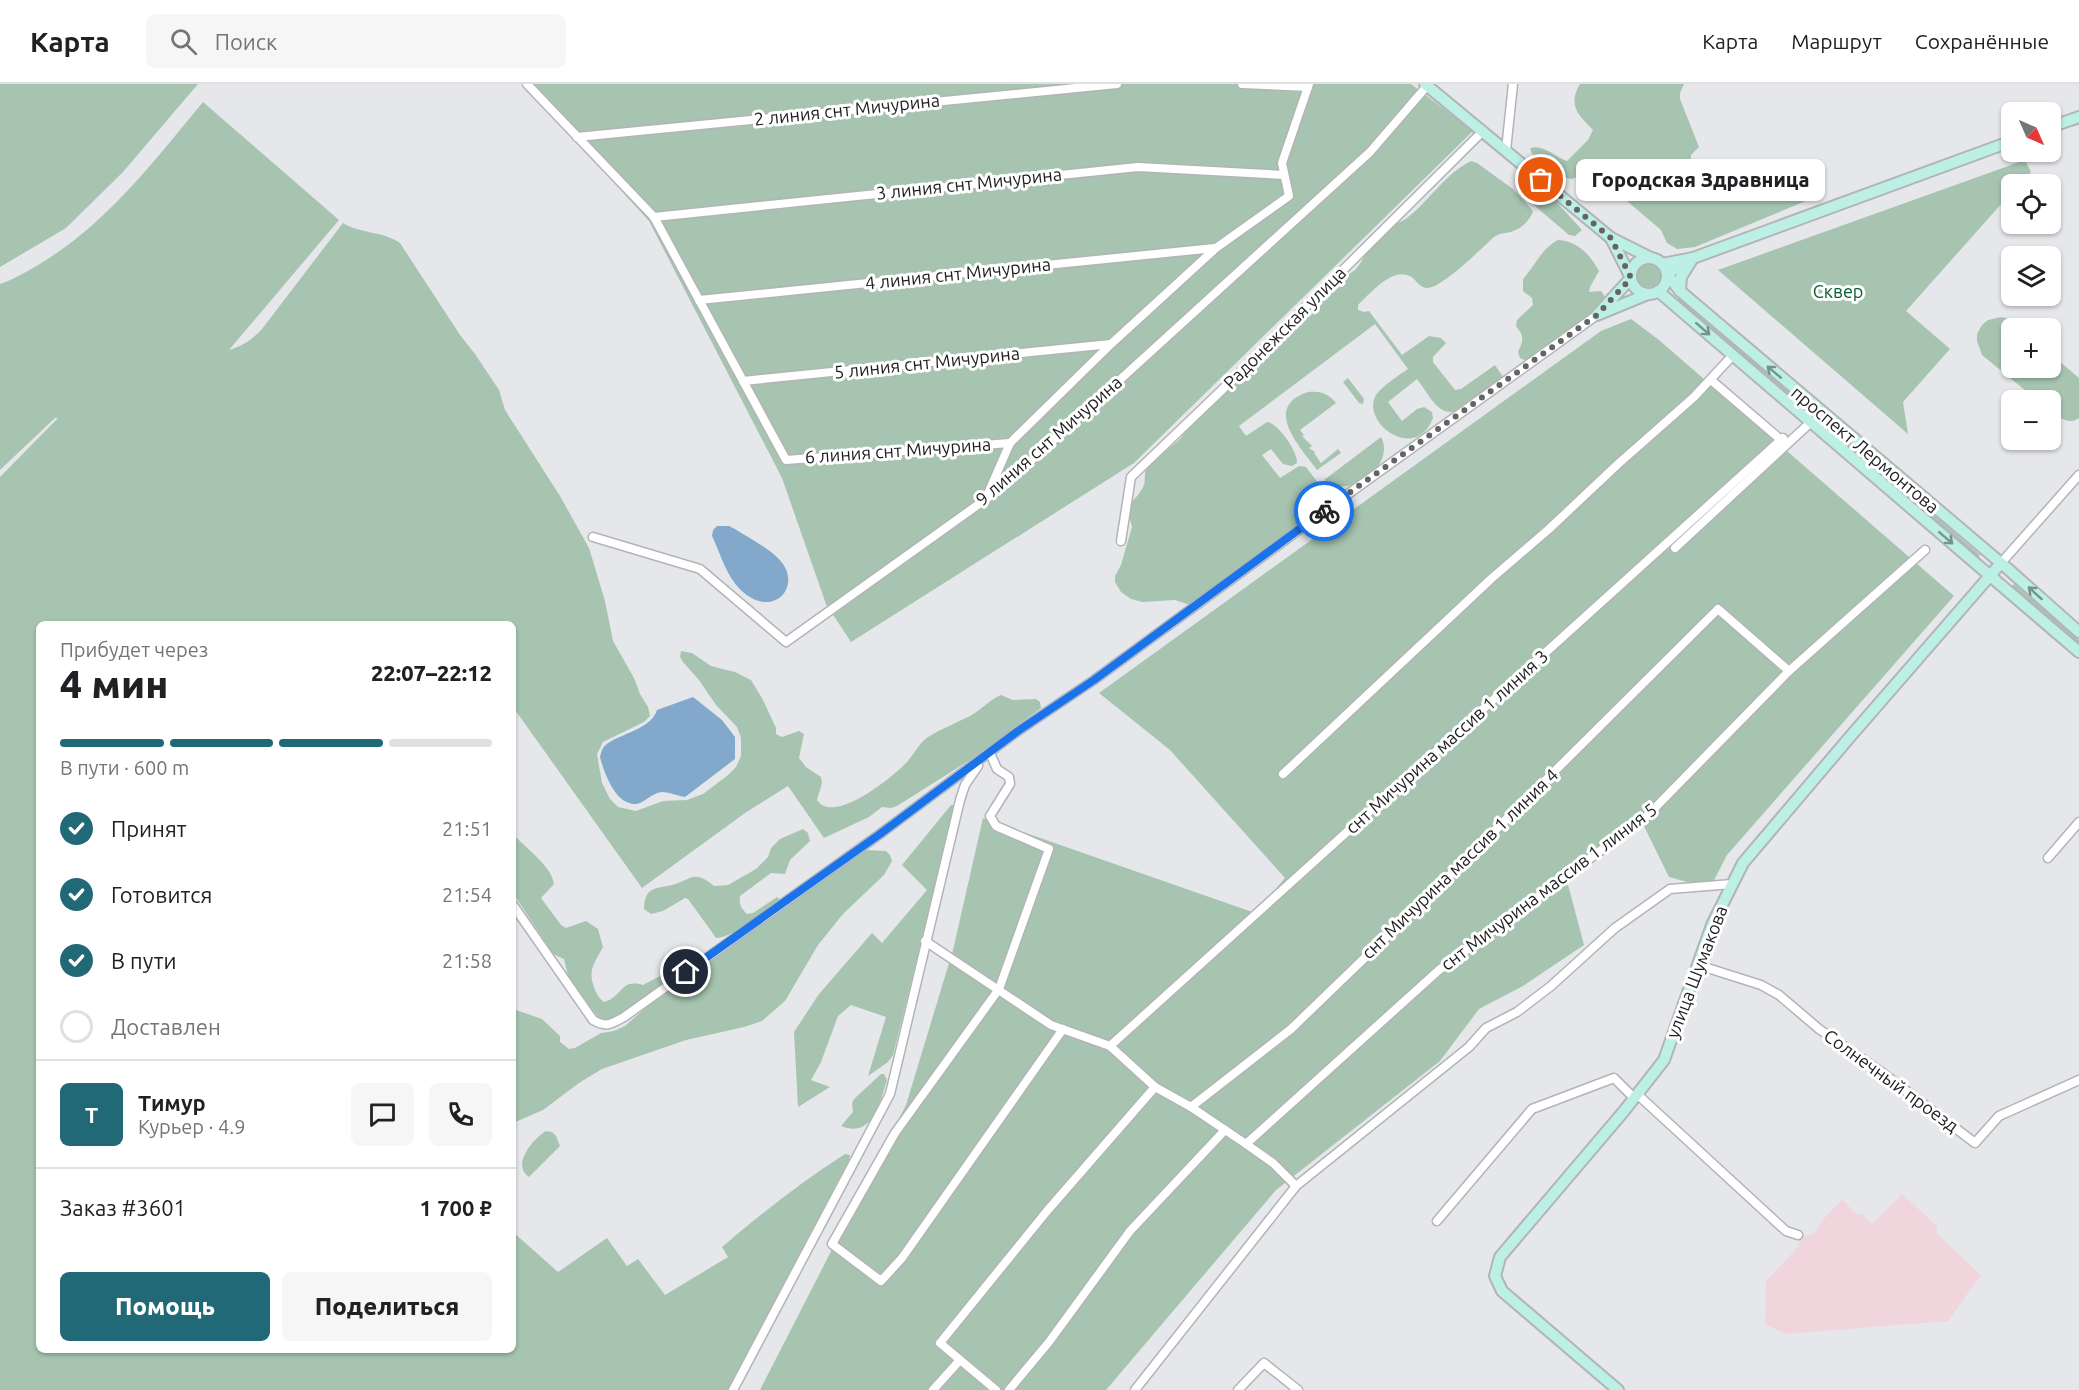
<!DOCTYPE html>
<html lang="ru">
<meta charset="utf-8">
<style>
:root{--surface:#fff;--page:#f6f6f6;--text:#202124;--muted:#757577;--line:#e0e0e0;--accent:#226977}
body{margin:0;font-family:Ubuntu,sans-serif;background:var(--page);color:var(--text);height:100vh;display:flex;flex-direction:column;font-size:22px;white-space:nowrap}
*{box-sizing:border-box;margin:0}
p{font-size:20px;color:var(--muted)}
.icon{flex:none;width:33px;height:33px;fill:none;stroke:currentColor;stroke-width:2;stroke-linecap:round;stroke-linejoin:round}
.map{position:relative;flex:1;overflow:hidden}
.panel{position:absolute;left:36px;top:537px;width:480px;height:732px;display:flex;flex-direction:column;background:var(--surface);border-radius:9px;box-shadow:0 2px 4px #0004}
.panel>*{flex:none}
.needle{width:39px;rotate:135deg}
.tools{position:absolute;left:2001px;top:18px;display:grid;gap:12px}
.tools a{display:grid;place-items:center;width:60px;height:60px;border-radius:9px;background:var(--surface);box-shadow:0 2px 4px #0004;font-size:30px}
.pin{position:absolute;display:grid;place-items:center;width:51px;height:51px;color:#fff;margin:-26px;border:3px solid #fff;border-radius:50%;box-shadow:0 2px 6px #0007}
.courier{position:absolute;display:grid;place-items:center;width:60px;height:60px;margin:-30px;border:4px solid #1a73e8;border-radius:50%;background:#fff;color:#222;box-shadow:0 2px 8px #0007}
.bubble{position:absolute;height:42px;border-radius:9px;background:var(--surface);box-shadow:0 2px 4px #0004;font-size:20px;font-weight:800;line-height:42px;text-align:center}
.overview em{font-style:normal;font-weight:800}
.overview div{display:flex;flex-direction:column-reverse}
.overview{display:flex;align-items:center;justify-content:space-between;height:102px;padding:0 24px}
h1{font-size:39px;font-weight:800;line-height:45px}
.bar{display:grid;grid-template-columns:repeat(4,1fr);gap:9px 6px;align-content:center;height:72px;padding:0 24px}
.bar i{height:8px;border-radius:4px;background:var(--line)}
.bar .on{background:var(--accent)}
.bar p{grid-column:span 4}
.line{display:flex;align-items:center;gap:15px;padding:0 24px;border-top:2px solid var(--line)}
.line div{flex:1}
.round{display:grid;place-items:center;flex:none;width:63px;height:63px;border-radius:9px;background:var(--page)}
ol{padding:0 24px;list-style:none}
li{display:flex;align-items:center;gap:18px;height:66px}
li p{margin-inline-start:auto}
li .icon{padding:6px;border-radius:50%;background:var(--accent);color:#fff;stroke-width:4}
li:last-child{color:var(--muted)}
li i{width:33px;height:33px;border:3px solid var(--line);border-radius:50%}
.action{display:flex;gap:12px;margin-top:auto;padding:12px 24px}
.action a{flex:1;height:69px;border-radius:9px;background:var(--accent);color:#fff;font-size:24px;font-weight:800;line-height:69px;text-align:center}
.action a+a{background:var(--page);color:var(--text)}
header{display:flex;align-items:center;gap:36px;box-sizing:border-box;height:84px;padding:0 30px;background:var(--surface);border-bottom:2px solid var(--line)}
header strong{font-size:28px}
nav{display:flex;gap:33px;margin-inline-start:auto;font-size:21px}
.search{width:420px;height:54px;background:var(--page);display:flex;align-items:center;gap:15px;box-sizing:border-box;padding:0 21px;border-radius:9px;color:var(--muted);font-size:22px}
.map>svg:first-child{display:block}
.education{fill:#f0d6dc}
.green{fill:#a6c4b0}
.water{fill:#82a9cc}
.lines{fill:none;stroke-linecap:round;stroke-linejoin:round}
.street-casing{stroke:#b3b4b7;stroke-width:11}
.secondary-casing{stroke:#b3b4b7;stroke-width:14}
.street{stroke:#fff;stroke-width:8}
.secondary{stroke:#bdf0e4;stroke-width:10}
.oneway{stroke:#75928b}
.done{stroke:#646466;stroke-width:6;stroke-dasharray:0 10.8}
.route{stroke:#1a73e8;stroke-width:8}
.labels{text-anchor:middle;stroke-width:6;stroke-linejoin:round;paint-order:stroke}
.street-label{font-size:18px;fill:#1e1e1f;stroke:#fff}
.park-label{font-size:18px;fill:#0a5a34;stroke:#fff}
</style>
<header>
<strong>Карта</strong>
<div class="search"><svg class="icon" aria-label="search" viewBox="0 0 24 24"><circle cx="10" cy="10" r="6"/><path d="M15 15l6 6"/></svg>Поиск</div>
<nav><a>Карта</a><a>Маршрут</a><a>Сохранённые</a></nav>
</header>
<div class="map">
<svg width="2079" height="1306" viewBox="0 0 2079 1306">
<rect width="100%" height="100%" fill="#e6e7ea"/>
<!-- education -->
<path class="education" d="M1902,1110L1937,1142V1150L1981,1191L1948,1237L1786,1250L1765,1240L1766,1197L1798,1163L1801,1152L1812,1151L1826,1132L1842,1116L1858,1131L1861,1129L1872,1140Z"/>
<!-- green -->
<g class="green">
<path d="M0,0H198L123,88L66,144L0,183Z"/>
<path d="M524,0H1411L1473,47L1134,379L851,558L826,520L782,394L649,137Z"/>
<path d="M1580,0H1684L1680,9V15L1699,63L1691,71L1690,82L1702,95L1731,114C1738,114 1748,111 1755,112C1760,113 1764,115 1769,114C1786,112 1804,93 1820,105V111L1695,163L1677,165L1667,159L1661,146L1600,94L1589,88L1572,95L1566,94L1532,70L1530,64C1544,60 1555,73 1567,77L1588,56L1593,46C1579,31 1567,22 1580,0Z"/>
<path d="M203,18L339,136L229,266C243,262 253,255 262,245L343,139C361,150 383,147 400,159L460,251L475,270L499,306L505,326L560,412L589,464L605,517L613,557L634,594L640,610L648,623L650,632L644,638L603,658L597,670L602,699L610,715L618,723L636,727L663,717L687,716L703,710L727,692L736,683L741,672V654L737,643L716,621L699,596L683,578L680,573L681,567L692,569L711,582L735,588L751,596L763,616L776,644V650L782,653L799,647L804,650L799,674L806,683L821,693L822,699L817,716C833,741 890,695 904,681C913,673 917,661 928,653C941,645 956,639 970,632C981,626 989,616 1001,611L1013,616L1036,615L1040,618L1041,624L970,676L897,722L891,724L882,723L869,733L824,754L788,702L745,729L642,804L513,623V540H39V1266H513V1148L558,1188L607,1154L627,1182L638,1175L665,1211L728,1173L722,1163C762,1129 801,1098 845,1070L850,1071L849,1076L728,1306H0V393L58,334H55L0,386V200C12,196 22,190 33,184C103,144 152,80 203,18Z"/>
<path d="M2025,76L2031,88L2020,100H2012L2011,109L1906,227L1950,265L1903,318L1908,350L1718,186Z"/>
<path d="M1471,77L1477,79L1513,105L1533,127C1531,135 1521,145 1513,147C1506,150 1501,148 1494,153C1482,164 1444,202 1428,204C1422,205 1417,198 1413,194C1394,180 1371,209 1358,221V226L1364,228L1369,227L1402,271L1429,252L1441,254L1446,259L1433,273V278L1455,306L1461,305L1495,281L1503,293L1453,328C1436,330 1427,307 1417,295L1388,318L1402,337L1417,325L1424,323L1432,328L1433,334C1415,380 1360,338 1376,311C1383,301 1398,292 1408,285L1375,240L1239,342L1246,352L1267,338C1278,339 1298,368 1297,379L1292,382L1283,380L1271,365L1262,371L1280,394L1299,382L1306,383L1319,400L1324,419L1318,428L1193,520H1187L1175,516L1143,518L1131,515L1121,508L1115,498V492L1121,481L1132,443L1127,424C1132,417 1141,409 1144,401C1146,394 1143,389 1148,382C1159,369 1180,360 1186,346L1248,287L1263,267L1270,250L1327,199C1333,195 1339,196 1346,192C1360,185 1367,171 1366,156C1380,139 1394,144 1407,134C1430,116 1445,90 1471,77Z"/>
<path d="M1538,106L1551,112L1582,146L1575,152L1569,151L1528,116L1529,109Z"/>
<path d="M1558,156C1578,157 1590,171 1599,187L1590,203L1589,208L1601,207L1604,211V217L1582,237L1526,277L1520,274L1518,268C1524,256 1524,252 1516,242L1517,236L1533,221L1532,214L1523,207V195C1535,182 1541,165 1558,156Z"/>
<circle cx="1649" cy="191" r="12"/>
<path d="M1679,214L1875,381L1873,384L1676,217Z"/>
<path d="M2001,233L2010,235L2021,244H2012V284H2050L2051,270L2079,294V334C2069,341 2059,334 2051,327L2050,316H2037L1982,271L1977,257V250L1982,241L1988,236Z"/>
<path d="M1631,235L1659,256L1954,512L1727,771L1710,804L1669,793L1639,732L1566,793L1584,861L1523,902L1479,925L1440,977L1276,1106L1106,1306H760L906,1021L953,866L983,734L1255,829L1285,794L1170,666L1099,609L1601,247Z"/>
<path d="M1348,294L1364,315L1363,320L1359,319L1343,298Z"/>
<path d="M1308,308C1320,307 1328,309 1336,319L1300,346L1304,351L1302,352L1312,362L1309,364L1315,368L1314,369L1321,379L1338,365L1341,369L1317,386C1301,364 1261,323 1308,308Z"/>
<path d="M1381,353C1392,373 1371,396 1352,401C1342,404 1332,401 1324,396Z"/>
<path d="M1897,399L1980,471L1978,474L1894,402Z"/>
<path d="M2014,500L2079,556V560L2011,503Z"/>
<path d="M951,721H954L955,723L893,971L888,978L868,992L886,933L851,921L838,932L821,978L811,996L830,1003L798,1023L794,948L819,910L872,849L882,859L927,806L902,781Z"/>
<path d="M803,745L808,749L810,757L790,776L785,790L771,789L740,812C739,821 741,824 747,830L753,829L777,813L779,815L778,817C764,828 733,854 716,854L714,851L688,815L685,814L663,827L651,830L644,825C645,803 654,805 672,801C692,796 693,785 714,802L728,801L756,785L768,773L771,764L780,755Z"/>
<path d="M517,754C529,767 552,783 554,800L541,814L561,841L566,844L586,837L598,845L603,863C594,880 587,886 595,906C598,912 599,914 604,918C623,913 620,894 643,901L660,892L663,893L665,898L661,904L619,933L607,936L599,934L569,896L564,875L553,870L513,809V757Z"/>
<path d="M865,766L886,767L890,771L892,777L884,791L843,830L818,861L785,917L762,937L744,943L686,956L602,985L579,999L543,1026L513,1039V925L542,935L560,952V958L569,965L575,964L601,949L614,947L625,942L650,920Z"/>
<path d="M881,990H884L887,996C880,1018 873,1055 841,1042L853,1028L852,1019L854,1015Z"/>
<path d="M546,1047L552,1048L556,1052L560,1062L529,1093C511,1081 532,1056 546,1047Z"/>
</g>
<!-- water -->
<g class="water">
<path d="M717,442H729L735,445C750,455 772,465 783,480C800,504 773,534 743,508C727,494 721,471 712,452L713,446Z"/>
<path d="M693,613L722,636L735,653V675L685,713C678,712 669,708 662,708C651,709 645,719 636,720C615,721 604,688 600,673C601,670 601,667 603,664C613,650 650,648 657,626Z"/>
</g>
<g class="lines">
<defs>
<g id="street">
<path d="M527,0L654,133L786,376L1010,359"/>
<path d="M1242,0L1308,3"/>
<path d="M577,53L1117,0"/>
<path d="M1506,66L1513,0"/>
<path d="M654,133L1138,83L1284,91"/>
<path d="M699,216L1215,164"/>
<path d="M1711,296L1781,356"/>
<path d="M743,297L1111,260"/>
<path d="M986,414L1010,359L1111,260L1216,164L1289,112L1282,79L1309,0"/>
<path d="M593,453L700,485L786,558L1000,405L1370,68L1427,2"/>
<path d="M1121,457L1131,393L1224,304L1483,47"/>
<path d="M1675,464L1811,338"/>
<path d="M2001,479L2079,391"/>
<path d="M990,669L997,685L1009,693L1010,700L990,732L996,742L1049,765L999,905L895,1049L832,1160L881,1197L902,1174L1063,945"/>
<path d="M1283,690L1492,494L1549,445L1618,380L1694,313L1733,271"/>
<path d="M2048,774L2079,738"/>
<path d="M513,821L593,936C607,944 611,940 624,933L880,750L1018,647L1094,596L1337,418L1597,231"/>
<path d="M925,857L1051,941L1110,962L1155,1003L1191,1023L1246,1060L1273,1079L1296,1102"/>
<path d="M1698,881L1761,901L1779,911L1819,945L1880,987L1975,1059L1999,1032L2079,996"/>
<path d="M1110,962L1783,354"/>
<path d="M1637,1010L1786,1147L1798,1151"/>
<path d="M1191,1023L1291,945L1433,808L1718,525L1789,587"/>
<path d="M1246,1060L1439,886L1646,733L1789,587L1925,466"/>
<path d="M1437,1137L1532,1025L1614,994L1634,1014"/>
<path d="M733,1306L890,1010L960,716L965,701L978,682"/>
<path d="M933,1306L960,1276"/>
<path d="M996,1306L940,1259L1047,1127L1155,1003"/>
<path d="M1009,1306L1049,1258L1130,1147L1225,1046"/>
<path d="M1135,1306L1296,1102L1469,963L1486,944L1517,928L1551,902L1615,844L1670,805L1732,800"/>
<path d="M1238,1306L1264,1279L1298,1306"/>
</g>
<g id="secondary">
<path d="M1425,0L1611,154"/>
<path d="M2050,43L2079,33"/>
<path d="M1693,174L1667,190L1680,207L2008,485L2079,548"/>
<circle cx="1649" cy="192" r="18"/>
<path d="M1662,180L1693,174L2012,57"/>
<path d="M1658,207L2079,568"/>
<path d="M1680,207L1681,193L1691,177"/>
<path d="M1648,210L1597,231L1631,194L1611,154L1651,174"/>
<path d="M1618,1306L1502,1207L1495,1192L1500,1173L1624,1027L1664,976L1712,841L1743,779L1849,654L2001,479"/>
</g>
</defs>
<!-- street casing -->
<use href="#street" class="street-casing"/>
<!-- secondary casing -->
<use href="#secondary" class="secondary-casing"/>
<!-- street -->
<use href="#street" class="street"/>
<!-- secondary -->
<use href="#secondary" class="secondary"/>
</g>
<!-- one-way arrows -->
<defs><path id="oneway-shaft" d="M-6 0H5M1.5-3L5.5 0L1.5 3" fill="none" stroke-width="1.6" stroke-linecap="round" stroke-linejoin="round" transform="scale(1.5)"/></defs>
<g class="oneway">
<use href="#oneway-shaft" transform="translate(1703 245) rotate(41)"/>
<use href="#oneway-shaft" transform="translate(1774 288) rotate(-140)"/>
<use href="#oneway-shaft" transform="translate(1946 454) rotate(41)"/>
<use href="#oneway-shaft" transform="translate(2035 509) rotate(-138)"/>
</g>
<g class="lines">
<!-- done -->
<path class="done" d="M1324,427L1597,231L1631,194L1611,154L1541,96"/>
<!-- route -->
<path class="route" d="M686,888L880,750L1018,647L1094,596L1324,427"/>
</g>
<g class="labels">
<!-- street labels -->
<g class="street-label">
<text transform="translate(847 26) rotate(-6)" y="6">2 линия снт Мичурина</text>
<text transform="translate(969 100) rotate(-6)" y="6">3 линия снт Мичурина</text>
<text transform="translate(958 190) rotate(-6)" y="6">4 линия снт Мичурина</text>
<text transform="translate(1285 244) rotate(-45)" y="6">Радонежская улица</text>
<text transform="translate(927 279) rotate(-6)" y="6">5 линия снт Мичурина</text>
<text transform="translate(1049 357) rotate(-41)" y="6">9 линия снт Мичурина</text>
<text transform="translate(1865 366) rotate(40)" y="6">проспект Лермонтова</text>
<text transform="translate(898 367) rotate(-4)" y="6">6 линия снт Мичурина</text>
<text transform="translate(1447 658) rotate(-42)" y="6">снт Мичурина массив 1 линия 3</text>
<text transform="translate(1460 780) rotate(-44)" y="6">снт Мичурина массив 1 линия 4</text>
<text transform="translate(1549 803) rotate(-37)" y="6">снт Мичурина массив 1 линия 5</text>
<text transform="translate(1697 888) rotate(-69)" y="6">улица Шумакова</text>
<text transform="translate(1891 997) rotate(36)" y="6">Солнечный проезд</text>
</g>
<!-- park labels -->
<g class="park-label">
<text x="1838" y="214">Сквер</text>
</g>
</g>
</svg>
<div class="tools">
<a><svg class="needle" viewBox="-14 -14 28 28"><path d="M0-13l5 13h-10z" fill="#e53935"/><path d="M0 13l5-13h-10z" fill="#757577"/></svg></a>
<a><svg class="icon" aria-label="locate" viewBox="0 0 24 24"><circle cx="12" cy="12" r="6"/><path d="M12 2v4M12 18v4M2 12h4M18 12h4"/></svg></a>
<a><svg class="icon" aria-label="layers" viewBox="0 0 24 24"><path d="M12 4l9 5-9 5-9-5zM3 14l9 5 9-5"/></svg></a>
<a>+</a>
<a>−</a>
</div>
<div class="pin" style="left:1541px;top:96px;background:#ea580c"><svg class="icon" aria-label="bag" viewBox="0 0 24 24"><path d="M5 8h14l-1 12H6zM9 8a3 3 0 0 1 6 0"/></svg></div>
<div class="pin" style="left:686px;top:888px;background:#1f2937"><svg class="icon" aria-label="home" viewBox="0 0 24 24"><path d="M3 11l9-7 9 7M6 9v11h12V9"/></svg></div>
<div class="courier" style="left:1324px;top:427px"><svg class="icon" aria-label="bike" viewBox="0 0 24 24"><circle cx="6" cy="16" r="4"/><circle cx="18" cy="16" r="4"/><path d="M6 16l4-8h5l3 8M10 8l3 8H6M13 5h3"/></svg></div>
<div class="bubble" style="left:1576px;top:75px;width:249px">Городская Здравница</div>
<section class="panel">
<div class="overview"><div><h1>4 мин</h1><p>Прибудет через</p></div><em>22:07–22:12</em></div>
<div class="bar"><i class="on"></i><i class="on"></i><i class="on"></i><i></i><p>В пути · 600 m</p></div>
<ol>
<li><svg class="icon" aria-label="check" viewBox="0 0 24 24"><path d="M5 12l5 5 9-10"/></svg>Принят<p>21:51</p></li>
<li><svg class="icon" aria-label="check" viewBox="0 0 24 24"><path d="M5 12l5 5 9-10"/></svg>Готовится<p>21:54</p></li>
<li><svg class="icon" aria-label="check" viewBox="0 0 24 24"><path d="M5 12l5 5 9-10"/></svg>В пути<p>21:58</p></li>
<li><i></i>Доставлен</li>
</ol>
<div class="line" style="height:108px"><b class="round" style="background:var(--accent);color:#fff">Т</b><div><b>Тимур</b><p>Курьер · 4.9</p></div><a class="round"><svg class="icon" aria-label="chat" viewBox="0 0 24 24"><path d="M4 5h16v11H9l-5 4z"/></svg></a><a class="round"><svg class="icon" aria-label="phone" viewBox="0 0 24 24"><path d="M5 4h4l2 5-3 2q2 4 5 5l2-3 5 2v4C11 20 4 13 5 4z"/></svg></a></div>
<div class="line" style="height:78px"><div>Заказ #3601</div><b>1 700 ₽</b></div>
<div class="action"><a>Помощь</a><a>Поделиться</a></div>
</section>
</div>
